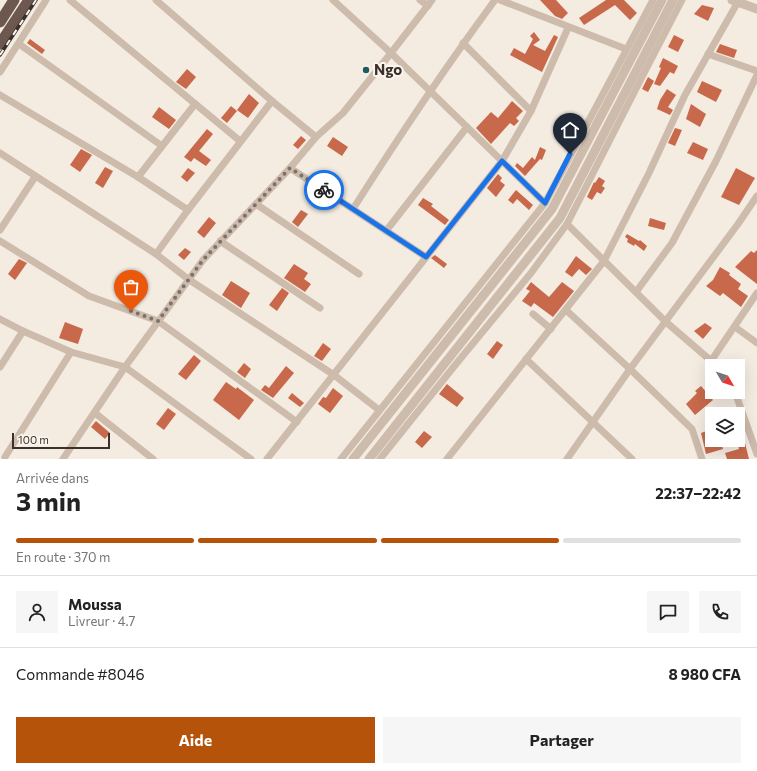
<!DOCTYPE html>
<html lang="fr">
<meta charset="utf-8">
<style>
:root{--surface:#fff;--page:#f6f6f6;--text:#222;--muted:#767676;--line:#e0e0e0;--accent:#b45309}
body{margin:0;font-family:Commissioner,sans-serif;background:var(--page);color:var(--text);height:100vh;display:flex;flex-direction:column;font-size:15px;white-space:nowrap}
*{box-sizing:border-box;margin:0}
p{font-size:13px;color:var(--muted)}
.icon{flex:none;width:22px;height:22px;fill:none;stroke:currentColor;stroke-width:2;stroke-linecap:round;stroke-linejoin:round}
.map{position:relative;height:459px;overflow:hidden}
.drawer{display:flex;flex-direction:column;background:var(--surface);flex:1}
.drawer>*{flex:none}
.needle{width:26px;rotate:129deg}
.controls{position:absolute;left:705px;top:359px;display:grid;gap:8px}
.controls a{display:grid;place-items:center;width:40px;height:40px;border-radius:0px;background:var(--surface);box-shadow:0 4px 16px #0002;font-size:20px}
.scale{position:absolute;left:12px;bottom:10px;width:98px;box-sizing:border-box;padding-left:4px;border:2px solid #3b302b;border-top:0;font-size:11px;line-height:14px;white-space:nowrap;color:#3b302b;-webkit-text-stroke:3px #fbf5ee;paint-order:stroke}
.pin{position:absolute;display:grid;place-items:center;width:34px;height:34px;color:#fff;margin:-41px -17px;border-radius:50% 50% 50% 0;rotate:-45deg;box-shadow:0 0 4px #0007}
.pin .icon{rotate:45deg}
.courier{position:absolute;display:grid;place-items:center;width:40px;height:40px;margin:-20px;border:3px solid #1a73e8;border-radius:50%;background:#fff;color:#222;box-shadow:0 1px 5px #0007}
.head em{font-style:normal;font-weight:700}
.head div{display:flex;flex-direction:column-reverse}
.head{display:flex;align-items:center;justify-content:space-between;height:68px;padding:0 16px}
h1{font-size:26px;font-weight:700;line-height:30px}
.bar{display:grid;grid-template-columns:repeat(4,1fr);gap:6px 4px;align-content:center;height:48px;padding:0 16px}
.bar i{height:5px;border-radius:3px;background:var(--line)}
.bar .active{background:var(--accent)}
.bar p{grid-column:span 4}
.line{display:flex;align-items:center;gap:10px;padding:0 16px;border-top:1px solid var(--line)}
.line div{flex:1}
.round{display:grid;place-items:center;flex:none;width:42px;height:42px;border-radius:0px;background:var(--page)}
.button{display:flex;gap:8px;margin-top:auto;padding:8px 16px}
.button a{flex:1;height:46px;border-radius:0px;background:var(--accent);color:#fff;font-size:16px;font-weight:700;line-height:46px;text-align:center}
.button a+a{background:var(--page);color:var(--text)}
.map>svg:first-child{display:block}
.building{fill:#c8694b}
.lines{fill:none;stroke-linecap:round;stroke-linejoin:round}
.minor{stroke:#cdbbac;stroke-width:7}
.tertiary{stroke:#cdbbac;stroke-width:9}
.trunk{stroke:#6c584f;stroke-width:11}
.rail-casing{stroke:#3b302b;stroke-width:3.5}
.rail{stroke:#fbf5ee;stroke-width:2;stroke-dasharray:6;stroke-linecap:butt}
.done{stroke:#7c716b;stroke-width:4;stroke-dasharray:0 7.2}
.route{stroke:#1a73e8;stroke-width:5}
.poi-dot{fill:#1f5a5e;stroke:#fbf5ee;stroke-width:1.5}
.labels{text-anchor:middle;stroke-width:4;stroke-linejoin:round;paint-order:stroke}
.poi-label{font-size:15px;font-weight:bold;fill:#3b302b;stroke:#fbf5ee;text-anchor:start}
</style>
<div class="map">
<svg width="757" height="459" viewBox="0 0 757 459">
<rect width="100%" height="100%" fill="#f4ebe1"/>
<!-- building -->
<g class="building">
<path d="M540,0H556L568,13L562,19L555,16Z"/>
<path d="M606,0H624L637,13L630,20L615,5L584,25L579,18Z"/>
<path d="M702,5L714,8L708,21L694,14Z"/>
<path d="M534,32L540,40L533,45L545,51L554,35L558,37L542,72L510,55L514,48L525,54L533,39L530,36Z"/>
<path d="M674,35L684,40L678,52L668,47Z"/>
<path d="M30,39L45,50L42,54L27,43Z"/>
<path d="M720,44L737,50L734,58L716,52Z"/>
<path d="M663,58L678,66L674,74L670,72L660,86L654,84L661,68L659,67Z"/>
<path d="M187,69L196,77L186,89L176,82Z"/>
<path d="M648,77L654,81L648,92L642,89Z"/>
<path d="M702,81L722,90L716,102L697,92Z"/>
<path d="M667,89L676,95L668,107L673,110L670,115L657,109L660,100Z"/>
<path d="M249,94L259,103L248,118L237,110Z"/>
<path d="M512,101L523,111L516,118L519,121L514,126L510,123L491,144L476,128L491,112L498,118Z"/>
<path d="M691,104L706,114L700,127L686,119Z"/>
<path d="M231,106L237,111L227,123L221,118Z"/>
<path d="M159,107L176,120L169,129L152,117Z"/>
<path d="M675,128L682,130L675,146L668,143Z"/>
<path d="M207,129L213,134L199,151L211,160L206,166L194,158L191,162L184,157Z"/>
<path d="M301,136L306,140L298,149L293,145Z"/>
<path d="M333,137L348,147L342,156L327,146Z"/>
<path d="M693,142L708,149L703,160L687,153Z"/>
<path d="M540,147L546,150L542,160L540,159L525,176L515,166L517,163L523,168L532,157L535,160Z"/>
<path d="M81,149L92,155L80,172L70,165Z"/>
<path d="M105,167L113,171L103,188L95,183Z"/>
<path d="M188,168L195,173L187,182L181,177Z"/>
<path d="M736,168L755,178L739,205L721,197Z"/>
<path d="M498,174L502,178L500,181L505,185L496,197L487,188Z"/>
<path d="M599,177L605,181L602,186L605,188L601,194L597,192L592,200L587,197L594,182L595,183Z"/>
<path d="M516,190L533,205L529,210L517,199L513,204L508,200Z"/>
<path d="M423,198L433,204L431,206L449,220L445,225L418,205Z"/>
<path d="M301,210L308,214L298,227L292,222Z"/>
<path d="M209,217L216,223L204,238L197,232Z"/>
<path d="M650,218L666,223L664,230L648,226Z"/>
<path d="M627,234L639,241L640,240L647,246L644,251L635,244L634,246L627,242L628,239L625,237Z"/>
<path d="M185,248L191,252L184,260L178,255Z"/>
<path d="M757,250V284L735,267L751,251L754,253Z"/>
<path d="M435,255L447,264L444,268L431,258Z"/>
<path d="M576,256L592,269L586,275L579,269L572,277L565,272Z"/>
<path d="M19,259L27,263L15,280L8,274Z"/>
<path d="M294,264L308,273L304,279L311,284L305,292L284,278Z"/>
<path d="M720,267L730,273L729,275L741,284L738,289L748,296L741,307L723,293L720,296L706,286L713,280Z"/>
<path d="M231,281L250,293L241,308L222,295Z"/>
<path d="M531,282L549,297L562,282L574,291L553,317L534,303L531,307L522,301L530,291L526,289Z"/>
<path d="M282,288L289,293L277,311L269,305Z"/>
<path d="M65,322L83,329L78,344L59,338Z"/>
<path d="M705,323L712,328L703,339L694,331Z"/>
<path d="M497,341L503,345L493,359L487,354Z"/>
<path d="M323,343L331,349L322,361L314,356Z"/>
<path d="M194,355L201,361L186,380L178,374Z"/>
<path d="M244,363L251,369L245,378L237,372Z"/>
<path d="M286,366L294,373L273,398L261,390L265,385L269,388Z"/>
<path d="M226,382L236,389L237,387L254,400L239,420L213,400Z"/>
<path d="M447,384L464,398L457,407L439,394Z"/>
<path d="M701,386L713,400L695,415L686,404L697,393L695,391Z"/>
<path d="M333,388L343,396L330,413L318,404L323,397L326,398Z"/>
<path d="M292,393L304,403L300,407L288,398Z"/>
<path d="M168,408L176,414L164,430L156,424Z"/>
<path d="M96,421L110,433L105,439L91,427Z"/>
<path d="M712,429V440H720L723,449L706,454L701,433Z"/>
<path d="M424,431L432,437L422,448L415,442Z"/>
<path d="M744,439L749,459H727L725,453L739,449L737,441Z"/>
</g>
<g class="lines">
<!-- minor -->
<g class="minor">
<path d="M70,0L240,141"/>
<path d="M156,0L272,101L316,137"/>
<path d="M333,0L391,53L545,203"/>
<path d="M420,0L428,6"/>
<path d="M500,0L626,49"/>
<path d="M463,43L531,111"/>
<path d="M19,44L162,146"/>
<path d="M708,54L757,71"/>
<path d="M0,72L46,0"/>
<path d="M0,95L138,177L188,210"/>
<path d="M0,153L156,254L188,279L334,375L379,410"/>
<path d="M290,168L426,257"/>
<path d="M138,177L195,104"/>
<path d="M256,204L359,274"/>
<path d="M353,209C398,138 445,68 495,0"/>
<path d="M567,224L666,322L717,366"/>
<path d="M0,230L35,177"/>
<path d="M386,231L467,127"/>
<path d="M0,241L89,296L158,321L297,422"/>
<path d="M220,241L320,308"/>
<path d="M156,254L188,210L272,101"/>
<path d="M636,292L672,243L716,161L757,75"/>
<path d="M566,310L630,369L692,429L702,459"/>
<path d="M533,314L551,329"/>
<path d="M0,319L23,331L71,352L125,367L251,459"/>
<path d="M735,327L757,343"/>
<path d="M526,359L632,459"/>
<path d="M711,361L757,293"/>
<path d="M0,367L23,331"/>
<path d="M735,392L757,454"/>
<path d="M95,413L153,459"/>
<path d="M5,457L71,352"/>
<path d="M63,459L125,367L203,260L290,168L316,137L343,113L391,53L432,0"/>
<path d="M267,459L502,161L531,111L568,28"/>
<path d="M341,459L545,203L653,0"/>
<path d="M380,459L456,364L531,273L567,224L643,75L682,0"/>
<path d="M447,459L604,261L649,173L685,95L739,0"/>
<path d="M567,459L630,369L738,224L757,196"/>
</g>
<!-- tertiary -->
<g class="tertiary">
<path d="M732,0L757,9"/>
<path d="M353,459L552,209L662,0"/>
<path d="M369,459L560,218L673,0"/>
</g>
<!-- trunk -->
<g class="trunk">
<path d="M0,22L14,0"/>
<path d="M0,44L29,0"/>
</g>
<defs>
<path id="rail" d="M0,55L36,0"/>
</defs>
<!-- rail casing -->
<use href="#rail" class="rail-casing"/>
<!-- rail -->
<use href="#rail" class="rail"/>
</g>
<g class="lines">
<!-- done -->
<path class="done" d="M131,311L158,321L203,260L290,168L324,190"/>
<!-- route -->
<path class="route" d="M324,190L426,257L502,161L545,203L570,154"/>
</g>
<!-- markers -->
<circle class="poi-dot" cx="366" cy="70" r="4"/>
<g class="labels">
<!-- poi labels -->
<g class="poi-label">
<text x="374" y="75">Ngo</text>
</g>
</g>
</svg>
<div class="controls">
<a><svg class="needle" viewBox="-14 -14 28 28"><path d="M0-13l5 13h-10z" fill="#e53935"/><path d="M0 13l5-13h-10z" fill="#767676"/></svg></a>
<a><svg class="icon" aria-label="layers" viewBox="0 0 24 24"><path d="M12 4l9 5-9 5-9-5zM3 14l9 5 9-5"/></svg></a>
</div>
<div class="scale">100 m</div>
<div class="pin" style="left:131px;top:311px;background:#ea580c"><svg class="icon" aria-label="bag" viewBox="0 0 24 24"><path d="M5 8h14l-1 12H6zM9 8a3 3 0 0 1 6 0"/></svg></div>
<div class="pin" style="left:570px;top:154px;background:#1f2937"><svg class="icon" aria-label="home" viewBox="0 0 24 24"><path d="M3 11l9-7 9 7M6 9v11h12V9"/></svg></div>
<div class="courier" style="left:324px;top:190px"><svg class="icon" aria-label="bike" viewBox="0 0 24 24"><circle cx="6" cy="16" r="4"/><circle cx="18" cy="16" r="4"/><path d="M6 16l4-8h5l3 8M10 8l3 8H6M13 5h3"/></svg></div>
</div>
<section class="drawer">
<div class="head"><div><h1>3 min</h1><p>Arrivée dans</p></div><em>22:37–22:42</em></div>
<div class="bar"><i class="active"></i><i class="active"></i><i class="active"></i><i></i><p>En route · 370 m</p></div>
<div class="line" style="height:72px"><a class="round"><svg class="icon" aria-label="person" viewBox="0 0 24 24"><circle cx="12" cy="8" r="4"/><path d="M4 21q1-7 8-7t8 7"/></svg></a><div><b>Moussa</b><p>Livreur · 4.7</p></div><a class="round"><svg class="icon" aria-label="chat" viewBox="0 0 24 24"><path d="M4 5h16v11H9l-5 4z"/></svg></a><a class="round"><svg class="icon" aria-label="phone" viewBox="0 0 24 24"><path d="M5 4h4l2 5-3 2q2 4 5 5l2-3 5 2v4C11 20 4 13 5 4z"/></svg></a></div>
<div class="line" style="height:52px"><div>Commande #8046</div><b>8 980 CFA</b></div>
<div class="button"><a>Aide</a><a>Partager</a></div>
</section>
